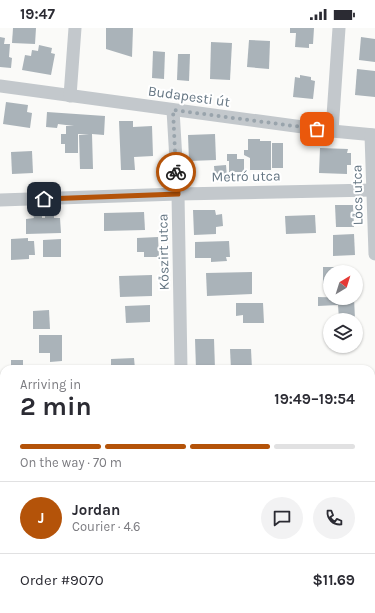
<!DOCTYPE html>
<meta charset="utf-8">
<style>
:root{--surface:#fff;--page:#f2f2f3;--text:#2b2b33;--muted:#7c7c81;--line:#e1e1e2;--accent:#b45309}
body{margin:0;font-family:Karla,sans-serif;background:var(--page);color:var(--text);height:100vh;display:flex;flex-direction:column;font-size:15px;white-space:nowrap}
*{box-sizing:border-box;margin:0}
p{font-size:13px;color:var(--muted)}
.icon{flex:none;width:22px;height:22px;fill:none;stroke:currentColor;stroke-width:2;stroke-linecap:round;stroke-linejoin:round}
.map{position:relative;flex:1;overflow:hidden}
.drawer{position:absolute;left:0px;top:337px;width:375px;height:248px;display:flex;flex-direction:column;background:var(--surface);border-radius:12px 12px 0 0;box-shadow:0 1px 3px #0004}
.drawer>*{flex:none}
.needle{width:26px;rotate:38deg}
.fabs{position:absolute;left:323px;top:237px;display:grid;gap:8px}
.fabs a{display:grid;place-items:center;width:40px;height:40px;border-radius:50%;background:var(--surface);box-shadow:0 1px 3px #0004;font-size:20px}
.pin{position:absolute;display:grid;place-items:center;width:34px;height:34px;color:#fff;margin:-17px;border-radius:8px;box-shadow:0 2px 6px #0006}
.courier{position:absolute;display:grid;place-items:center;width:40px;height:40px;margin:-20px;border:3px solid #b45309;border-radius:50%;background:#fff;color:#222;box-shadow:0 1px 5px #0007}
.overview em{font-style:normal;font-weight:700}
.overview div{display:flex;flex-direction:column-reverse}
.overview{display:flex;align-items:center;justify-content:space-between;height:68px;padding:0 20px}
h1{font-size:26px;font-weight:700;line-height:30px}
.bar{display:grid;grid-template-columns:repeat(4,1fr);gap:6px 4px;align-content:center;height:48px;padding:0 20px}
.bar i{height:5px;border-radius:3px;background:var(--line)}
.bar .on{background:var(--accent)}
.bar p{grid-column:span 4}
.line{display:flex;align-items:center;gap:10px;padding:0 20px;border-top:1px solid var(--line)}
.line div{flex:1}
.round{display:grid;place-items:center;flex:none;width:42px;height:42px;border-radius:21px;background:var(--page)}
.status{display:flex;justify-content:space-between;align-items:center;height:28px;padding:0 20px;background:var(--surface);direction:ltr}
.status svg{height:11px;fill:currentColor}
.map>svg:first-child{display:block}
.building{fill:#aab3b9}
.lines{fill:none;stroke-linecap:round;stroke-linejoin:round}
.minor{stroke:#c3c8cc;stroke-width:13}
.done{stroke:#99a4ac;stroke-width:4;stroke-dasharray:0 7.2}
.route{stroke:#b45309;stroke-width:5}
.labels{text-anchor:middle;stroke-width:4;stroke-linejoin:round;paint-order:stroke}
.street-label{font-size:14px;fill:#657683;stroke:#fff}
</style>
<div class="status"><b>19:47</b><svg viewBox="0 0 49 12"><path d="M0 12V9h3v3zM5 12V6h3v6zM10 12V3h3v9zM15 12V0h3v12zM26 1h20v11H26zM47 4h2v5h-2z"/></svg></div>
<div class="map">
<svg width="375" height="585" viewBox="0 0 375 585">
<rect width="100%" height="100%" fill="#fafaf8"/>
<!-- building -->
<g class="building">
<path d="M13,0H36L35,16L12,15Z"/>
<path d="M106,0H133L132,29L106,21Z"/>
<path d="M290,0H314L313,16H309V20L295,19L296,5H290Z"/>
<path d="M0,9L5,10L4,16H10L9,29L12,30L11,40L0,39Z"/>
<path d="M361,9L375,11V34L359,32Z"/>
<path d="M249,12L270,13L269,41L247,39Z"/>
<path d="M211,14L232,15L230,52L210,51Z"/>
<path d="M39,17L52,20L51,25L55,26L51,47L22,42L25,27L31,28L32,22L38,23Z"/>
<path d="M153,23L165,24L164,51L152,50Z"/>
<path d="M178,26H190L189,53L177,52Z"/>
<path d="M357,41L375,43V69L355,67Z"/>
<path d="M300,47L311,49V52L315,53L313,71L293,69L295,49L300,50Z"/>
<path d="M6,74L28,77L27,84L32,85L30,100L3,96Z"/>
<path d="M47,84L105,88L104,107L92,106L93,141H80L79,107L89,106H78V125H65V116H61V106H66V98H74L58,96L57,100L46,99Z"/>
<path d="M119,93H133V99L152,98L153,128L134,129L135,142H121Z"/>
<path d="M215,106L216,132L189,133L188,107Z"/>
<path d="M248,111H260V113H271V142H250V130L244,127V122H248Z"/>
<rect x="272" y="115" width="11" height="25"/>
<path d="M320,120L348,121L347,125H351V137H347V146L319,145Z"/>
<path d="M32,123L33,145L12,146L11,124Z"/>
<path d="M227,126H237V131H244V144H229V133H227Z"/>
<path d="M226,137L227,149L215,150L214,138Z"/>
<path d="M335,177H353L354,199H336Z"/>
<path d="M193,182H215L216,187L222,186L223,198L216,199V206L194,207Z"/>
<path d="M144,184L145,202L104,203V185Z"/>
<path d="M33,187H42V190H45V187H54V190H60L61,205L26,206V191L34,190Z"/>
<path d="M315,187L316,205L286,206L285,188Z"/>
<path d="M354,206L355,227L333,228V207Z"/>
<path d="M158,209L159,229H144V224H137V210Z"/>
<path d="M28,210V213H34L35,227H29V231L11,232V211Z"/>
<path d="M61,211V229H43V212Z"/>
<path d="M229,213L230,229H226L227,233L211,234V230H195V214Z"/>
<path d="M323,239H350V244H330V258H323Z"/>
<path d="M252,244V266L207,268L206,245Z"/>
<path d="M152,247V268L120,269L119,248Z"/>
<path d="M318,269L354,270L355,291H339L338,277L318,278Z"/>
<path d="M236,275H263L264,295H243V287L236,288Z"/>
<path d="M150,277V294L126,295L125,278Z"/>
<path d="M49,282L50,301H33V283Z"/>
<path d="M39,307H62V333L50,334V325H39Z"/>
<path d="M195,311H214L215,341H196Z"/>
<path d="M230,321H251L252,341H231Z"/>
<path d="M134,330L135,341H111V331Z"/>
<rect x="11" y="332" width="12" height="9"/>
<path d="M293,337V341H278V338Z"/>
<rect x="97" y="581" width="16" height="4"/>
</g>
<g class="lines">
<!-- minor -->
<g class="minor">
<path d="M0,58L332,103L375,107"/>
<path d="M70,68L75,0"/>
<path d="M173,82L178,166L181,341"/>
<path d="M332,103L339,0"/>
<path d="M371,107L375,226"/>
<path d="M0,172L178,166L373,162"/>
<path d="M371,400H375"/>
<path d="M0,409H4"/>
<path d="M0,456L4,559"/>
<path d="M5,581V585"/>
<path d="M188,581V585"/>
</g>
</g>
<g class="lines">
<!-- done -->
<path class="done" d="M176,144L173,82L317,101"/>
<!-- route -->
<path class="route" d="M44,171L178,166L176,144"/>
</g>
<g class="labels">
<!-- street labels -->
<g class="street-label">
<text transform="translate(189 68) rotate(8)" y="5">Budapesti út</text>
<text transform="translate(246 148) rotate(-1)" y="5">Metró utca</text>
<text transform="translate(357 167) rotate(-91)" y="5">Lőcs utca</text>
<text transform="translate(163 224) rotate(-91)" y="5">Kőszirt utca</text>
</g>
</g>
</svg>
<div class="fabs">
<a><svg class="needle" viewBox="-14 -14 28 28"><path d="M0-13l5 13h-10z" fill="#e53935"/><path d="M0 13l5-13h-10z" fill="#7c7c81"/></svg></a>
<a><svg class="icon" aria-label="layers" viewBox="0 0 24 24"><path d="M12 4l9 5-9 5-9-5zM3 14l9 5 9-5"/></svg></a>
</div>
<div class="pin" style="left:317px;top:101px;background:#ea580c"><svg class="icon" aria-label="bag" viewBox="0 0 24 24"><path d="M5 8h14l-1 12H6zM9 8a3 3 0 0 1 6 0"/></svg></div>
<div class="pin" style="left:44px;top:171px;background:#1f2937"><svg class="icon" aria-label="home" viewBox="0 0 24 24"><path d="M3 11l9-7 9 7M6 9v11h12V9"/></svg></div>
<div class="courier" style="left:176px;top:144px"><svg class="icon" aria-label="bike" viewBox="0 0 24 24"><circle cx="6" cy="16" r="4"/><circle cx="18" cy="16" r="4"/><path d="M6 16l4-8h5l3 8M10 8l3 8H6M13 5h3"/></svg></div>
<section class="drawer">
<div class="overview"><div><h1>2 min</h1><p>Arriving in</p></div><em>19:49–19:54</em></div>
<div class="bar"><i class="on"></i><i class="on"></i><i class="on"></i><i></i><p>On the way · 70 m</p></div>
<div class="line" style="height:72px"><b class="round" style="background:var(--accent);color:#fff">J</b><div><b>Jordan</b><p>Courier · 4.6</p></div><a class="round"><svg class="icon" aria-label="chat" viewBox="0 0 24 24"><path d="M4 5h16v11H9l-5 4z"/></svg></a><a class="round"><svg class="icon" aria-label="phone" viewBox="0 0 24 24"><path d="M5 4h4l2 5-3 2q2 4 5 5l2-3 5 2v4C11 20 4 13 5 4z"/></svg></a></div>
<div class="line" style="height:52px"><div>Order #9070</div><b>$11.69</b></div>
</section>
</div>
